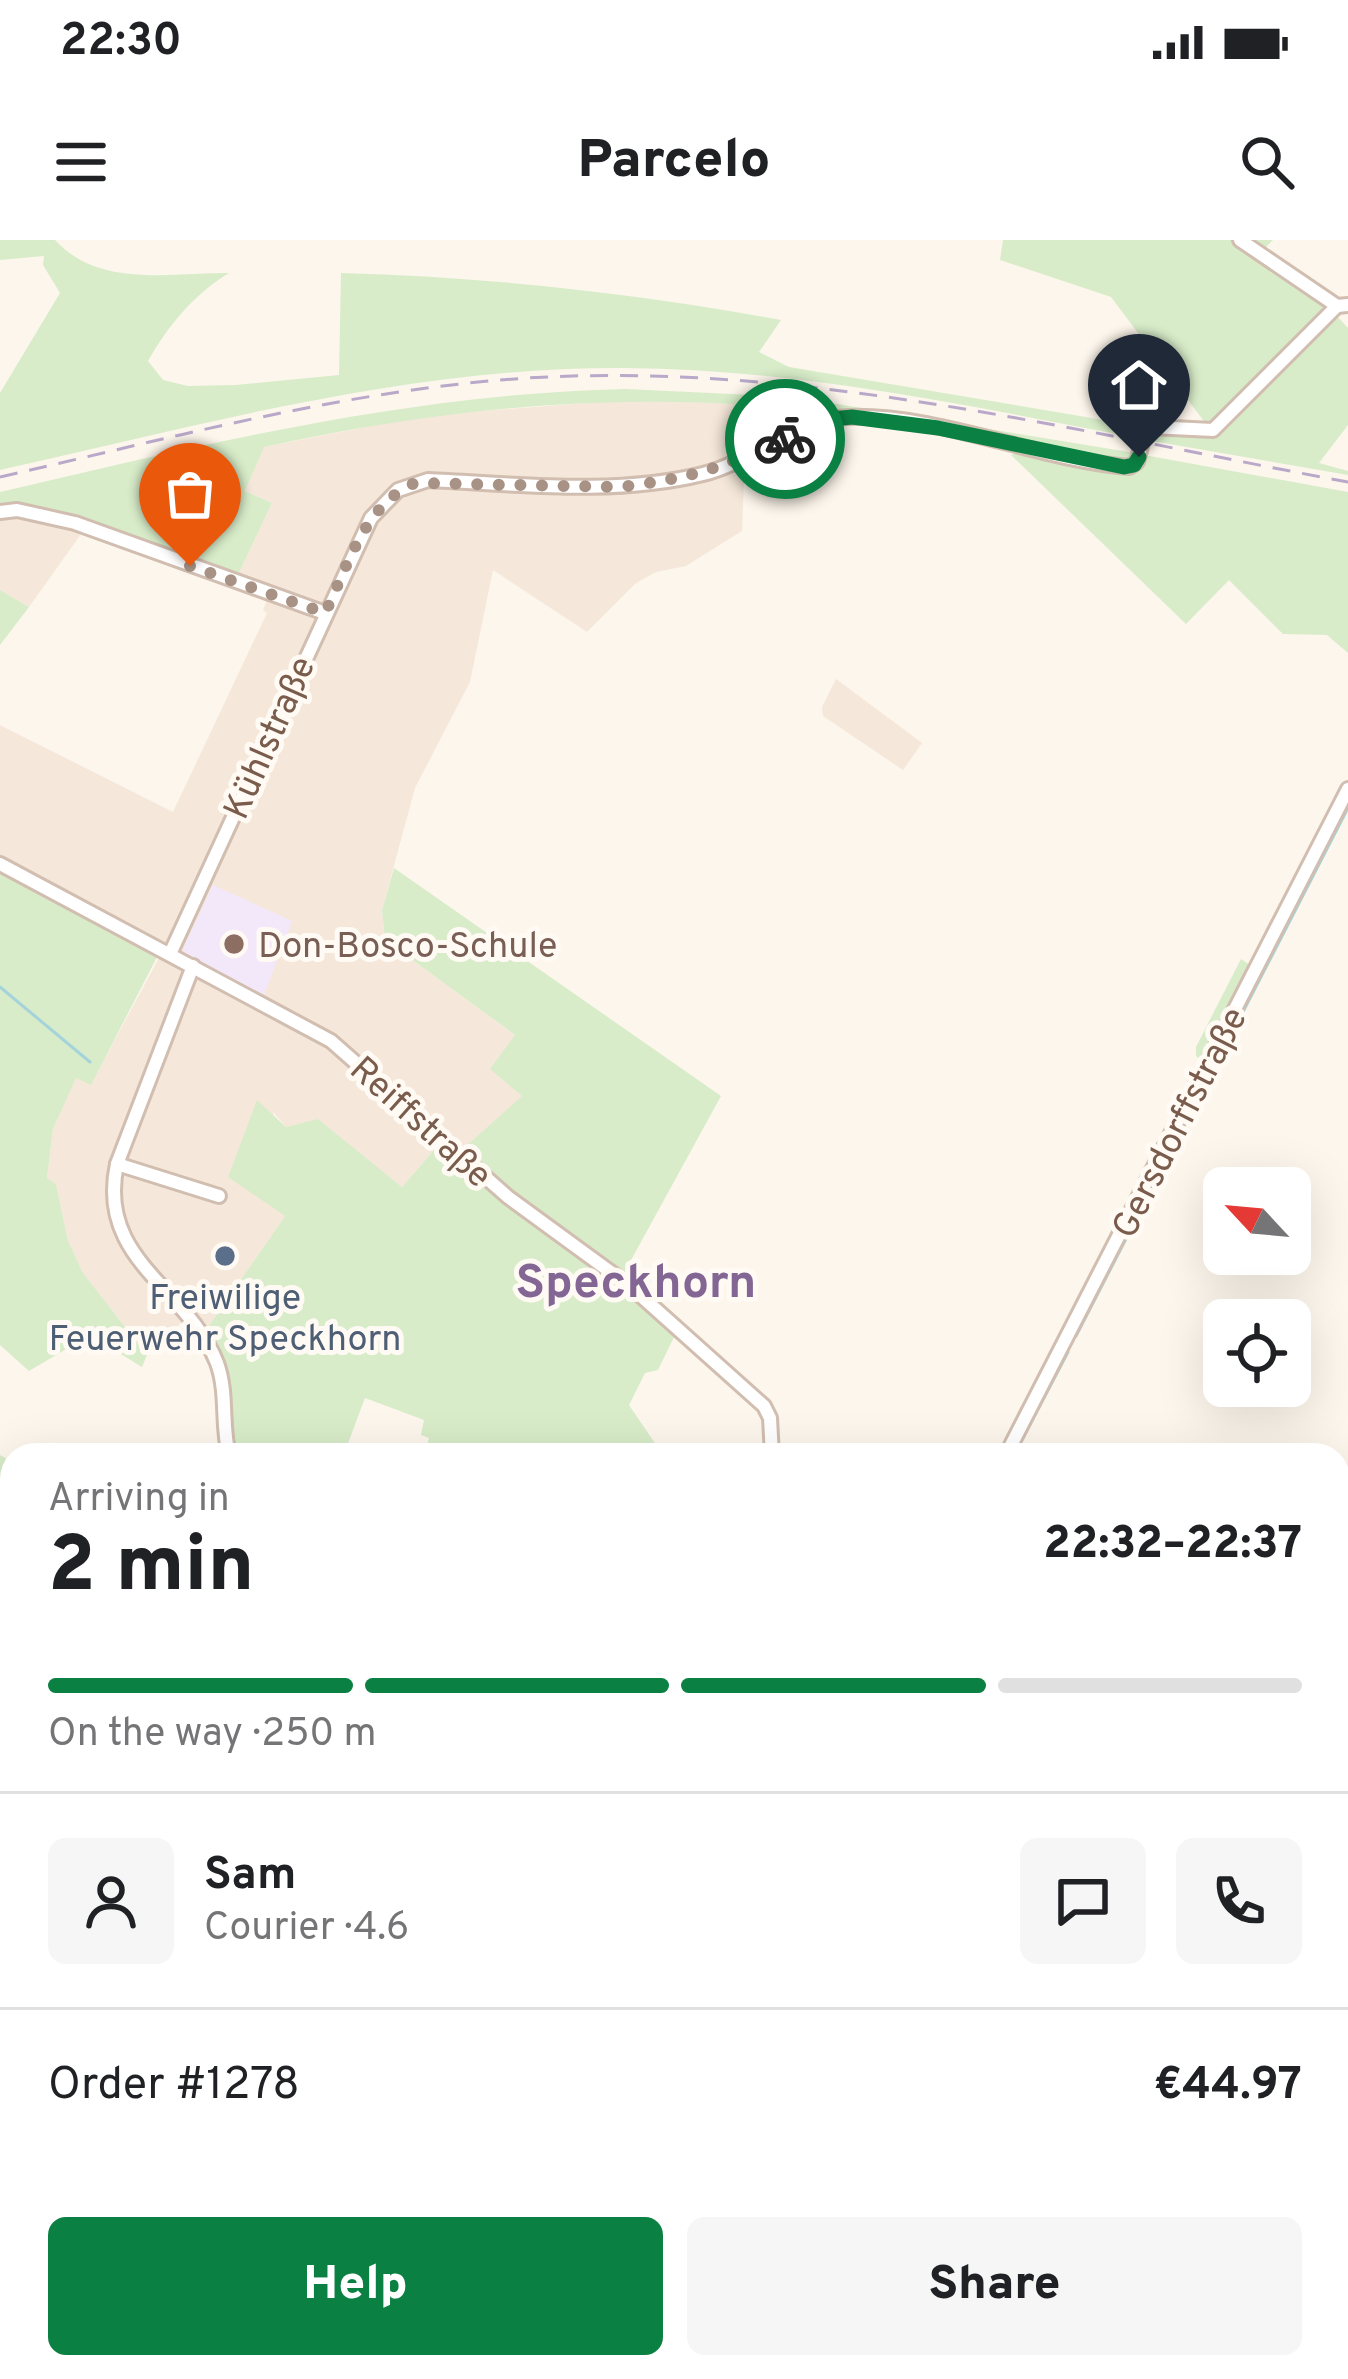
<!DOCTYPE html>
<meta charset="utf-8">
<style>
:root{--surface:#fff;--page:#f6f6f6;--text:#202124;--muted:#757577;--line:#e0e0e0;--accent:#0b8043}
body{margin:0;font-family:Overpass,sans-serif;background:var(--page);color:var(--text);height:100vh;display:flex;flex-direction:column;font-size:45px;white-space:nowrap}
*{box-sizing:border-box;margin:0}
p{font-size:39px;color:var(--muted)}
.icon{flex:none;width:66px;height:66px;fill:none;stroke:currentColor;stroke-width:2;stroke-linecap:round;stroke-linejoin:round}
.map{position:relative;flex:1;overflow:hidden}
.panel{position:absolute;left:0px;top:1203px;width:1350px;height:936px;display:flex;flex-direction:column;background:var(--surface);border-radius:36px 36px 0 0;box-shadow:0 12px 48px #0002}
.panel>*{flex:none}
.needle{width:78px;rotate:296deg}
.buttons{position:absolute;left:1203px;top:927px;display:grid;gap:24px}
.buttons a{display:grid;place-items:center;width:108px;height:108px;border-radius:18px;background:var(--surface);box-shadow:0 12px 48px #0002;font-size:60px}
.pin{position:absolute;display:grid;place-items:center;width:102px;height:102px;color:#fff;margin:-123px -51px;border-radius:50% 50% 50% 0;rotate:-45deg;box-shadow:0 0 12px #0007}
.pin .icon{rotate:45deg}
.courier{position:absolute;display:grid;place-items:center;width:120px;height:120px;margin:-60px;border:9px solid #0b8043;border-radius:50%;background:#fff;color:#222;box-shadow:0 3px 15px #0007}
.headline em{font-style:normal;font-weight:800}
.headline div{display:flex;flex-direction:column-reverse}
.headline{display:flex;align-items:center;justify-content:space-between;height:204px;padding:0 48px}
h1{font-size:78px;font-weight:800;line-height:90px}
.bar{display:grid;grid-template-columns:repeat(4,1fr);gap:18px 12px;align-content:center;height:144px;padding:0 48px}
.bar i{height:15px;border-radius:9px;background:var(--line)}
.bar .on{background:var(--accent)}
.bar p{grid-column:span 4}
.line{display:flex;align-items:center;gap:30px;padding:0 48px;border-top:3px solid var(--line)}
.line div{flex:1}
.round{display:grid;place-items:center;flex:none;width:126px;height:126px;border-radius:18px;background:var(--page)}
.button{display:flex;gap:24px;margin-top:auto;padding:24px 48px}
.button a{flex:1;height:138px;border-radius:18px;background:var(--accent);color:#fff;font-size:48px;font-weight:800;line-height:138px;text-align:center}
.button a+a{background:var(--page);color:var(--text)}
.status{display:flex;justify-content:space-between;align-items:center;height:84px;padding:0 60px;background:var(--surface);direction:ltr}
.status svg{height:33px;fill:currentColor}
header{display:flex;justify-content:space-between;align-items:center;height:156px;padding:0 48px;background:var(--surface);font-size:54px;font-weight:800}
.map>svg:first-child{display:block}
.residential{fill:#f5e8da}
.education{fill:#f3e8fa}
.green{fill:#d8ecc9}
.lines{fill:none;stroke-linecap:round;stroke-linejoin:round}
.stream{stroke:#a5d3da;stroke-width:3}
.minor-casing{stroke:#d1beb0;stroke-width:18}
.major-casing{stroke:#dad1cd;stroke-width:21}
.minor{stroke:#fff;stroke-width:12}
.major{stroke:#fbd9a5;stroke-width:15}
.rail{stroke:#b9a8c9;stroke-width:3;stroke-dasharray:18 12;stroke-linecap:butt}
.done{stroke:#a89285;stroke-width:12;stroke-dasharray:0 21.6}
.route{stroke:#0b8043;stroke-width:15}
.education-dot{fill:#8d6e63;stroke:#fffaf3;stroke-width:4.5}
.service-dot{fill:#5c6f8a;stroke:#fffaf3;stroke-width:4.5}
.labels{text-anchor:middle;stroke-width:10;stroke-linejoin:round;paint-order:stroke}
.street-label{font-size:36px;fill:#7a5c4d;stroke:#fffaf3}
.education-label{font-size:36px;fill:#785e54;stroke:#fffaf3;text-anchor:start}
.service-label{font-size:36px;fill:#4e5e75;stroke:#fffaf3}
.district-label{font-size:48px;font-weight:bold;fill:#846695;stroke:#fffaf3}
</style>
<div class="status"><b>22:30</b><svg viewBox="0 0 49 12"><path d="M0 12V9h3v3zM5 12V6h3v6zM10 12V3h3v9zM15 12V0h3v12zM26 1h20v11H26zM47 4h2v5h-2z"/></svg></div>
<header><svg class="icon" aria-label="menu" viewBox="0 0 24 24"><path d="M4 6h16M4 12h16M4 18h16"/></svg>Parcelo<svg class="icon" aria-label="search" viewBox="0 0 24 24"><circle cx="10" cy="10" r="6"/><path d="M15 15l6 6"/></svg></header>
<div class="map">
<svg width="1348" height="2139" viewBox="0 0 1348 2139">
<rect width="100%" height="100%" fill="#fdf6ec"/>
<!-- residential -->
<g class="residential">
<path d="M625,160L747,164L742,291L686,326L656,332L636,343L587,392L493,330L470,442L415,548L382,670L385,700L516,796L523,856L465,907L438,905L402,947L318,880L286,887L273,872L285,976L206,1090L198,1094L184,1080L147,1115L83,1033L68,1001L56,944L47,938L53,889L76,837L91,844L167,703L0,615V485L173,572L267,373L263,370L269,356L234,343L272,263L245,251L263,207L428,175Z"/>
<path d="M19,272L84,290L29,367L0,350V275Z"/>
<path d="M836,439L922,503L903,530L823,476L822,467Z"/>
<path d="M0,1732L12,1741V1824L0,1821Z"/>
<path d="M0,1918L12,1921V2127H322L311,2139H0Z"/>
</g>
<!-- education -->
<path class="education" d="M213,645L292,681L263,758L187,717L183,709Z"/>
<!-- green -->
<g class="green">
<path d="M0,0H55C99,48 169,33 229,33C195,53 167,87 148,121L163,140L188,146L236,145L339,135L341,33C488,37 636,53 781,80L759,112L789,127L1145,187L1138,198C969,166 798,129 626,128C414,126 205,184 0,230V153L60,53L43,25L44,16L0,20Z"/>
<path d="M1003,0H1273L1261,12L1328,68L1209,188L1111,57L1000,20Z"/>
<path d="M1334,73L1348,88V185L1319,223L1348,231V235L1146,200L1147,195L1161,190L1208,195Z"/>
<path d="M625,149L795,157L1135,213L1129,223L844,174L744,214L747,165C583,154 424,172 264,207L245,251L272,263L236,339L90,284L0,270V252C210,203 408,154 625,149Z"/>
<path d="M1022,211L1135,233L1144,215L1348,252V413L1327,395L1283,394L1229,340L1186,384L1011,215Z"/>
<path d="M0,350L29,367L0,405Z"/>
<path d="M394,628L721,856L619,1042L676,1093L658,1130L645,1133L629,1165L663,1215H571L562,1205L554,1215H424L429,1198L421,1195L424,1180L365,1158L347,1206L315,1215H233C220,1163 237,1144 206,1090L285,976L228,937L257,860L286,887L318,879L402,947L439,904L465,907L522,856L490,829L515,795L385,700L382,670Z"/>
<path d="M0,633L157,717L91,845L76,838L53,889L47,938L56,944L68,1001L83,1033L147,1115L142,1127L90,1095L29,1131L0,1105Z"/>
<path d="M1241,719L1253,727L1202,825L1196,815V807Z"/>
<path d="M0,1215L12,1222V1306L0,1293Z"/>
<path d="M0,1389L12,1392V1674H0Z"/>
<path d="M1338,1894L1348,1898V2139H1020L1025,2127H1338Z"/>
</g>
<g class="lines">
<!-- stream -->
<g class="stream">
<path d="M0,747L90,822"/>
<path d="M1076,1096L1348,568"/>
<path d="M1014,1215L1068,1112"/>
</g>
<defs>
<g id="minor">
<path d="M1240,0L1337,66L1348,65"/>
<path d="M0,272L17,270L75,283L325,373"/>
<path d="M0,624L331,801L508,957L631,1047L764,1166L770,1178L772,1215"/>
<path d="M170,714L371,278L398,250L428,240C518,244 614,256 703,234C752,222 797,179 848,177C940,174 1038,220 1129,227L1137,222L1144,194L1151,187L1213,190L1337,66"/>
<path d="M193,726L117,924C96,1020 187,1047 217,1123C228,1153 221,1184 229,1215"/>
<path d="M117,924L219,956"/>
<path d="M1006,1215L1348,549"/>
<path d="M1338,1775L1348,1781"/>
<path d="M12,1975L1,2030L12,2054"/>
<path d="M75,2127L84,2139"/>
<path d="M326,2139L337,2127"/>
<path d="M1003,2139L1010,2127"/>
</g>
<g id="major">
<path d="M0,1379L12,1381"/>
<path d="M1338,1882L1348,1886"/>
</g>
</defs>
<!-- minor casing -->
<use href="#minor" class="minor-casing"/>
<!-- major casing -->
<use href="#major" class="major-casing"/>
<!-- minor -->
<use href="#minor" class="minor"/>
<!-- major -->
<use href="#major" class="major"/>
<!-- rail -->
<path class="rail" d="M0,237C189,194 379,141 573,136C834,129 1093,195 1348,242"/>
</g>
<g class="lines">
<!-- done -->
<path class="done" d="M190,326L325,373C348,326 364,265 415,243L619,247C689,239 721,228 785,199"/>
<!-- route -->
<path class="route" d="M785,199L832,179L852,177L938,188L1124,227L1134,225L1139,217"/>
</g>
<!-- markers -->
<circle class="education-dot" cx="234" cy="704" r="12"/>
<circle class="service-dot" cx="225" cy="1016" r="12"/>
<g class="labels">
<!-- street labels -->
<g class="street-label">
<text transform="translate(268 497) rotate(-66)" y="13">Kühlstraße</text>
<text transform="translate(422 881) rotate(42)" y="13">Reiffstraße</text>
<text transform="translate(1178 882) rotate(-63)" y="13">Gersdorffstraße</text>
</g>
<!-- education labels -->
<g class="education-label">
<text x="258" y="717">Don-Bosco-Schule</text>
</g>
<!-- service labels -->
<g class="service-label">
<text x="225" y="1069">Freiwilige<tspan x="225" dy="41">Feuerwehr Speckhorn</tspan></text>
</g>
<!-- district labels -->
<g class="district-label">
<text x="636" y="1057">Speckhorn</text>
</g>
</g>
</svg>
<div class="buttons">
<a><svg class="needle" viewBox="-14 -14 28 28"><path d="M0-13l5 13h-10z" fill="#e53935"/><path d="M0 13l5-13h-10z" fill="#757577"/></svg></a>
<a><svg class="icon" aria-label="locate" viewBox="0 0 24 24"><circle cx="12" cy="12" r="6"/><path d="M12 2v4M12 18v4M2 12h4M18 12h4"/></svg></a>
</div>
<div class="pin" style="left:190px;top:326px;background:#ea580c"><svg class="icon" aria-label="bag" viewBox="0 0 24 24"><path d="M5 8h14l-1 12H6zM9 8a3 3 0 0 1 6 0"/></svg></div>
<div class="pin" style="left:1139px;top:217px;background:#1f2937"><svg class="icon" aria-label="home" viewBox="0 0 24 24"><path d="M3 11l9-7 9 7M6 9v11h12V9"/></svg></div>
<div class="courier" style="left:785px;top:199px"><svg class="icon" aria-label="bike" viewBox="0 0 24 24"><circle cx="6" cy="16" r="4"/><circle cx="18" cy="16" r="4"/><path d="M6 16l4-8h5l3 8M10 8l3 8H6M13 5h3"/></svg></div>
<section class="panel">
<div class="headline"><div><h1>2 min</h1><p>Arriving in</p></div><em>22:32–22:37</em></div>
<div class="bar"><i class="on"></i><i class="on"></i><i class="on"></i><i></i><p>On the way · 250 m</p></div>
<div class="line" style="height:216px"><a class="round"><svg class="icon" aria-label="person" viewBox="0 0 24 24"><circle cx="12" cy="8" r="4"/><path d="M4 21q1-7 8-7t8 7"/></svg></a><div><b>Sam</b><p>Courier · 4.6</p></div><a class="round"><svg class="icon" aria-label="chat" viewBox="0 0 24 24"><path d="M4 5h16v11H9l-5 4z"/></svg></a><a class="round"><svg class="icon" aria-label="phone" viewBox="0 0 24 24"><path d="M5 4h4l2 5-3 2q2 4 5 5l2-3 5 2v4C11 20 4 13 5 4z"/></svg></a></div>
<div class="line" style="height:156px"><div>Order #1278</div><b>€44.97</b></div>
<div class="button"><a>Help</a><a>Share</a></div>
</section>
</div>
